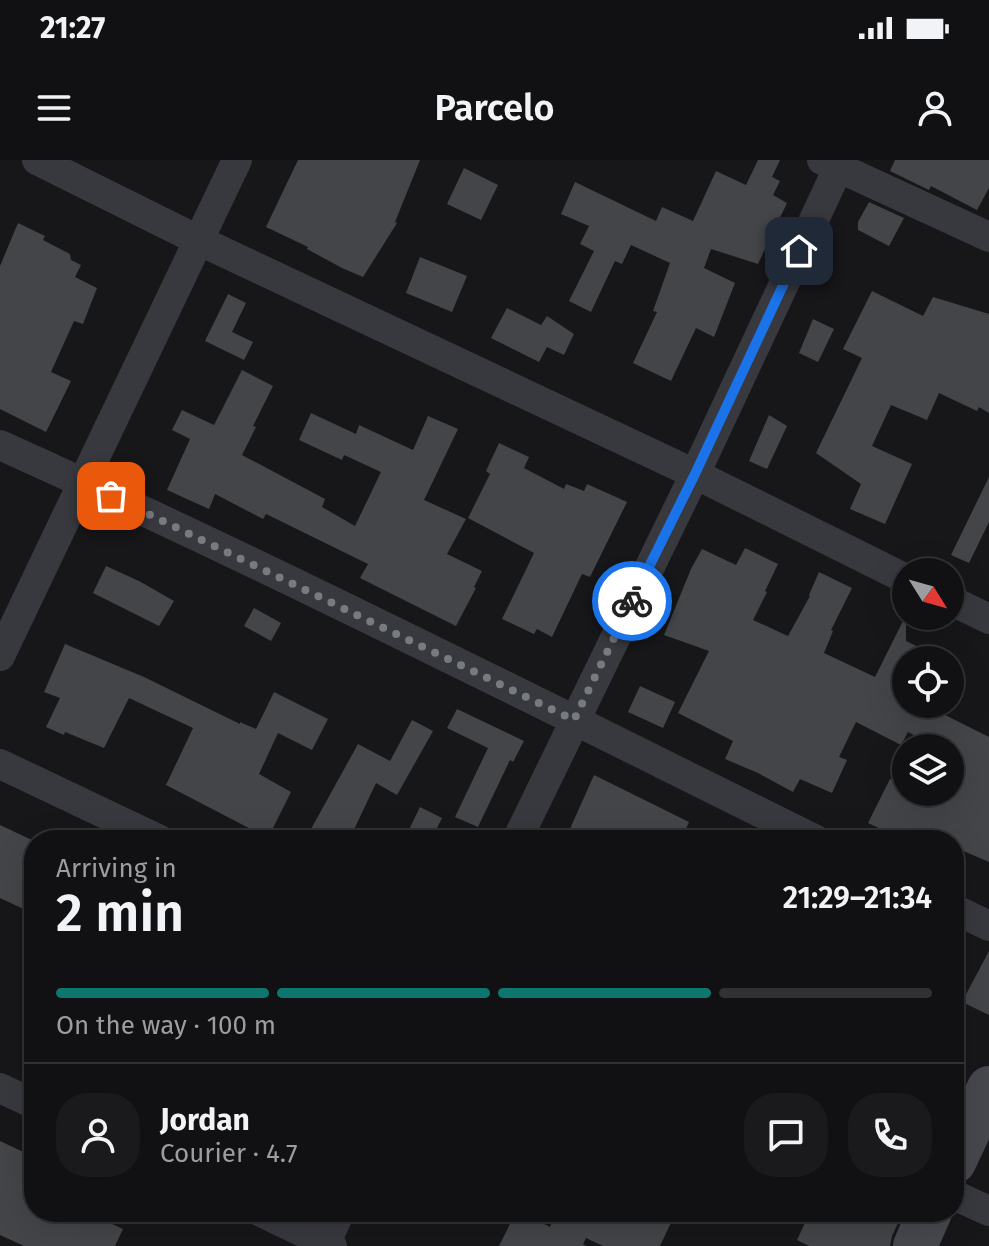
<!DOCTYPE html>
<meta charset="utf-8">
<style>
:root{--surface:#111113;--page:#1a1a1c;--text:#f1f3f6;--muted:#9c9da0;--line:#303133;--accent:#0f766e}
body{margin:0;font-family:"Fira Sans",sans-serif;background:var(--page);color:var(--text);height:100vh;display:flex;flex-direction:column;font-size:30px;white-space:nowrap}
*{box-sizing:border-box;margin:0}
p{font-size:26px;color:var(--muted)}
.icon{flex:none;width:44px;height:44px;fill:none;stroke:currentColor;stroke-width:2;stroke-linecap:round;stroke-linejoin:round}
.map{position:relative;flex:1;overflow:hidden}
.panel{position:absolute;left:24px;top:670px;width:940px;height:392px;display:flex;flex-direction:column;background:var(--surface);border-radius:32px;box-shadow:0 8px 32px #0002,0 0 0 2px var(--line)}
.panel>*{flex:none}
.needle{width:52px;rotate:127deg}
.buttons{position:absolute;left:892px;top:398px;display:grid;gap:16px}
.buttons a{display:grid;place-items:center;width:72px;height:72px;border-radius:50%;background:var(--surface);box-shadow:0 8px 32px #0002,0 0 0 2px var(--line);font-size:40px}
.pin{position:absolute;display:grid;place-items:center;width:68px;height:68px;color:#fff;margin:-34px;border-radius:16px;box-shadow:0 4px 12px #0006}
.courier{position:absolute;display:grid;place-items:center;width:80px;height:80px;margin:-40px;border:6px solid #1a73e8;border-radius:50%;background:#fff;color:#222;box-shadow:0 2px 10px #0007}
.headline em{font-style:normal;font-weight:600}
.headline div{display:flex;flex-direction:column-reverse}
.headline{display:flex;align-items:center;justify-content:space-between;height:136px;padding:0 32px}
h1{font-size:52px;font-weight:600;line-height:60px}
.bar{display:grid;grid-template-columns:repeat(4,1fr);gap:12px 8px;align-content:center;height:96px;padding:0 32px}
.bar i{height:10px;border-radius:6px;background:var(--line)}
.bar .on{background:var(--accent)}
.bar p{grid-column:span 4}
.line{display:flex;align-items:center;gap:20px;padding:0 32px;border-top:2px solid var(--line)}
.line div{flex:1}
.round{display:grid;place-items:center;flex:none;width:84px;height:84px;border-radius:32px;background:var(--page)}
.status{display:flex;justify-content:space-between;align-items:center;height:56px;padding:0 40px;background:var(--surface);direction:ltr}
.status svg{height:22px;fill:currentColor}
header{display:flex;justify-content:space-between;align-items:center;height:104px;padding:0 32px;background:var(--surface);font-size:36px;font-weight:600}
.map>svg:first-child{display:block}
.building{fill:#434549}
.lines{fill:none;stroke-linecap:round;stroke-linejoin:round}
.street{stroke:#38393e;stroke-width:30}
.secondary{stroke:#46484e;stroke-width:44}
.done{stroke:#767a81;stroke-width:8;stroke-dasharray:0 14.4}
.route{stroke:#1a73e8;stroke-width:10}
</style>
<div class="status"><b>21:27</b><svg viewBox="0 0 49 12"><path d="M0 12V9h3v3zM5 12V6h3v6zM10 12V3h3v9zM15 12V0h3v12zM26 1h20v11H26zM47 4h2v5h-2z"/></svg></div>
<header><svg class="icon" aria-label="menu" viewBox="0 0 24 24"><path d="M4 6h16M4 12h16M4 18h16"/></svg>Parcelo<svg class="icon" aria-label="person" viewBox="0 0 24 24"><circle cx="12" cy="8" r="4"/><path d="M4 21q1-7 8-7t8 7"/></svg></header>
<div class="map">
<svg width="989" height="1086" viewBox="0 0 989 1086">
<rect width="100%" height="100%" fill="#171719"/>
<!-- building -->
<g class="building">
<path d="M298,0H420L395,62L397,63L363,117L342,108L307,89L308,87L266,67Z"/>
<path d="M758,0H780L772,17L780,21L773,35L787,43L758,104L711,89L704,108L735,123L714,177L696,168L671,221L633,203L657,152L653,151L670,103L631,85L622,104L615,101L591,152L569,141L594,91L580,84L589,66L561,54L575,22L656,61L662,47L693,61L716,11L746,25Z"/>
<path d="M895,0H989V28L977,50L931,26L929,30L890,11Z"/>
<path d="M464,8L498,25L481,60L447,44Z"/>
<path d="M869,42L904,58L889,86L858,70V62Z"/>
<path d="M18,63L45,76L43,80L70,94L71,100L81,105L75,117L97,128L83,164L74,161L51,212L71,221L46,272L0,249V106Z"/>
<path d="M420,97L467,116L452,152L406,133Z"/>
<path d="M872,131L923,156L933,137L989,154V253L979,247L977,251L939,233L927,260L891,245L872,286L912,304L885,364L850,349L861,324L816,293L862,198L843,189Z"/>
<path d="M228,134L246,143L232,172L253,182L244,200L205,181Z"/>
<path d="M507,148L541,165L547,156L574,174L564,195L547,187L539,202L491,178Z"/>
<path d="M813,159L834,169L818,202L799,193Z"/>
<path d="M242,210L273,226L253,266L256,267L242,295L325,339L322,347L355,366L381,312L344,295L342,300L299,280L311,253L356,274L359,265L413,290L428,256L458,269L424,340L466,359L447,394L482,411L474,427L476,428L456,466L360,418L368,404L266,354L263,359L215,334L209,349L167,330L190,279L172,270L182,250L214,265Z"/>
<path d="M769,255L787,266L767,309L749,301Z"/>
<path d="M499,283L529,297L524,308L564,329L566,324L584,331L587,324L627,342L590,417L582,414L552,477L537,469L534,474L502,459L534,393L468,358L490,314L486,311Z"/>
<path d="M989,317V362L969,403L951,395Z"/>
<path d="M745,388L778,404L765,431L767,432L753,460L788,476L810,436L809,435L819,412L852,428L831,470L833,471L824,493L875,517L906,455V481L945,500H906V544H923L989,577V702L954,687V680H904L868,663L890,619L906,627V632H950V588H939L908,572L901,585L856,562L839,597L847,600L832,633L800,619L793,632L758,613L725,599L733,581L678,553L709,491L664,475L691,409L702,389L736,405Z"/>
<path d="M106,406L139,421L174,441L159,466L93,433Z"/>
<path d="M254,448L281,463L271,481L244,466Z"/>
<path d="M65,484L144,517L240,564V562L256,569L274,532L328,559L312,590L278,573L259,614L291,632L268,678L166,625L193,568L129,538L104,588L65,572L64,575L46,567L60,538L44,532Z"/>
<path d="M640,526L675,542L663,568L628,552Z"/>
<path d="M457,549L524,581L513,602L510,600L478,667L455,657L488,588L447,568Z"/>
<path d="M412,560L433,571L397,635L376,623L349,680H332L311,669L358,584L390,601Z"/>
<path d="M594,615L689,662L681,680H565Z"/>
<path d="M420,647L442,658L431,680H404Z"/>
<path d="M0,665L34,681V754L0,738Z"/>
<path d="M989,791V855L962,842Z"/>
<path d="M0,981L34,997V1052H115L110,1063L123,1069L115,1086H24L0,1075Z"/>
<path d="M516,1052H520L550,1067L557,1052H676L660,1086H603L586,1078L583,1084L586,1086H499Z"/>
<path d="M810,1052H847L874,1064L880,1052H903L892,1076L890,1086H809L797,1080Z"/>
</g>
<g class="lines">
<!-- street -->
<g class="street">
<path d="M37,0L198,80L695,314L906,419"/>
<path d="M822,0L989,77"/>
<path d="M0,285C275,409 545,546 816,680"/>
<path d="M950,440L989,459"/>
<path d="M0,496L237,0"/>
<path d="M0,604L160,680"/>
<path d="M517,680L695,314L842,0"/>
<path d="M954,749L989,766"/>
<path d="M0,928L34,944"/>
<path d="M954,1035L989,1051"/>
<path d="M261,1052L332,1086"/>
<path d="M324,1086L340,1052"/>
</g>
<!-- secondary -->
<g class="secondary">
<path d="M954,1002L989,928"/>
<path d="M915,1086L930,1052"/>
</g>
</g>
<g class="lines">
<!-- done -->
<path class="done" d="M111,336L574,560L632,441"/>
<!-- route -->
<path class="route" d="M632,441L695,314L799,91"/>
</g>
</svg>
<div class="buttons">
<a><svg class="needle" viewBox="-14 -14 28 28"><path d="M0-13l5 13h-10z" fill="#e53935"/><path d="M0 13l5-13h-10z" fill="#9c9da0"/></svg></a>
<a><svg class="icon" aria-label="locate" viewBox="0 0 24 24"><circle cx="12" cy="12" r="6"/><path d="M12 2v4M12 18v4M2 12h4M18 12h4"/></svg></a>
<a><svg class="icon" aria-label="layers" viewBox="0 0 24 24"><path d="M12 4l9 5-9 5-9-5zM3 14l9 5 9-5"/></svg></a>
</div>
<div class="pin" style="left:111px;top:336px;background:#ea580c"><svg class="icon" aria-label="bag" viewBox="0 0 24 24"><path d="M5 8h14l-1 12H6zM9 8a3 3 0 0 1 6 0"/></svg></div>
<div class="pin" style="left:799px;top:91px;background:#1f2937"><svg class="icon" aria-label="home" viewBox="0 0 24 24"><path d="M3 11l9-7 9 7M6 9v11h12V9"/></svg></div>
<div class="courier" style="left:632px;top:441px"><svg class="icon" aria-label="bike" viewBox="0 0 24 24"><circle cx="6" cy="16" r="4"/><circle cx="18" cy="16" r="4"/><path d="M6 16l4-8h5l3 8M10 8l3 8H6M13 5h3"/></svg></div>
<section class="panel">
<div class="headline"><div><h1>2 min</h1><p>Arriving in</p></div><em>21:29–21:34</em></div>
<div class="bar"><i class="on"></i><i class="on"></i><i class="on"></i><i></i><p>On the way · 100 m</p></div>
<div class="line" style="height:144px"><a class="round"><svg class="icon" aria-label="person" viewBox="0 0 24 24"><circle cx="12" cy="8" r="4"/><path d="M4 21q1-7 8-7t8 7"/></svg></a><div><b>Jordan</b><p>Courier · 4.7</p></div><a class="round"><svg class="icon" aria-label="chat" viewBox="0 0 24 24"><path d="M4 5h16v11H9l-5 4z"/></svg></a><a class="round"><svg class="icon" aria-label="phone" viewBox="0 0 24 24"><path d="M5 4h4l2 5-3 2q2 4 5 5l2-3 5 2v4C11 20 4 13 5 4z"/></svg></a></div>
</section>
</div>
